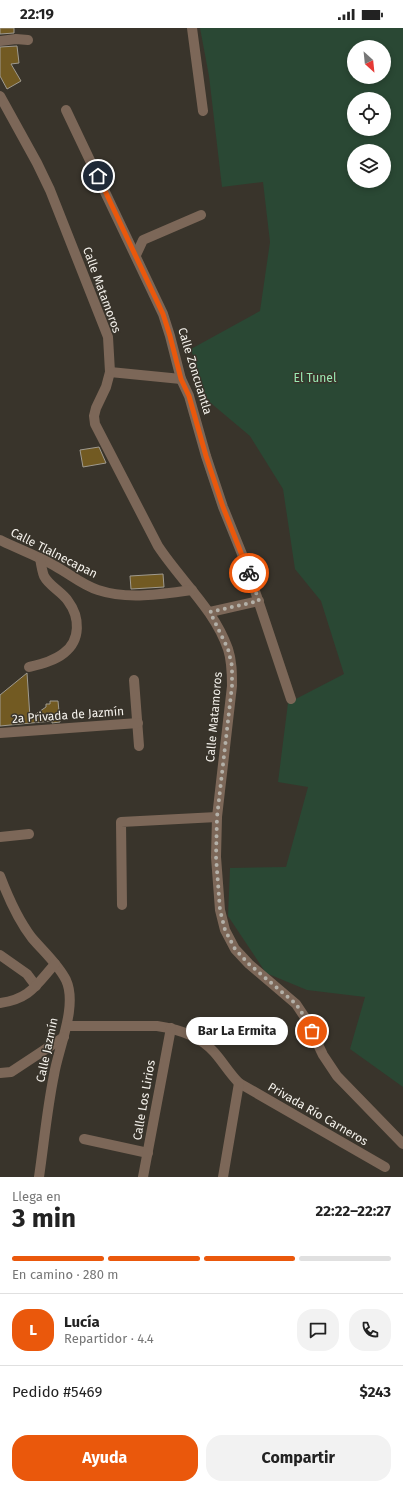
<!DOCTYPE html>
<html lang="es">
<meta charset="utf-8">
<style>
:root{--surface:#fff;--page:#f2f2f2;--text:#222;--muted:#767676;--line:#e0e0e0;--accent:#ea580c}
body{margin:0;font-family:"Fira Sans",sans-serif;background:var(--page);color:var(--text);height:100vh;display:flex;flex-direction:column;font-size:15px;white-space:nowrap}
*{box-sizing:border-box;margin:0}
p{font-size:13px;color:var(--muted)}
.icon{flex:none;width:22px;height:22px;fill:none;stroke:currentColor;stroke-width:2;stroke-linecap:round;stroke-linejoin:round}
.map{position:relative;height:1149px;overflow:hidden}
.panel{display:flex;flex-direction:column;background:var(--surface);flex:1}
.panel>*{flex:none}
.needle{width:26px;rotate:153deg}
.fabs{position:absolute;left:347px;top:12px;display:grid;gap:8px}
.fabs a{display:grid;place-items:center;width:44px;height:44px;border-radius:50%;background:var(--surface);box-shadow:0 2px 6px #0003;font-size:20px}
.pin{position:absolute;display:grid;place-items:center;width:34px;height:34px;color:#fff;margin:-17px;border:2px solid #fff;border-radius:50%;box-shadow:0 1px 4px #0007}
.courier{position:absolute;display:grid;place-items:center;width:40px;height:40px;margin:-20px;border:3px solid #ea580c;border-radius:50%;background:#fff;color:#222;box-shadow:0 1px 5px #0007}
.bubble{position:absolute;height:28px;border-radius:14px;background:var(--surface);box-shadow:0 2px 6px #0003;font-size:13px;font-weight:700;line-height:28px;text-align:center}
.head em{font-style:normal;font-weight:700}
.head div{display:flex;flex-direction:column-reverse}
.head{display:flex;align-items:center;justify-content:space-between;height:68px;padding:0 12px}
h1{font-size:26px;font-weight:700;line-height:30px}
.bar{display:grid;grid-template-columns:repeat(4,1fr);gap:6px 4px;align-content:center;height:48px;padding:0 12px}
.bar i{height:5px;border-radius:3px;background:var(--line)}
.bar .active{background:var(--accent)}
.bar p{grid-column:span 4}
.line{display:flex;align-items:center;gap:10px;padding:0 12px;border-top:1px solid var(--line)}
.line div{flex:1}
.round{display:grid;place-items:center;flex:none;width:42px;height:42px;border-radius:16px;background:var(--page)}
.cta{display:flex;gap:8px;margin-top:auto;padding:8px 12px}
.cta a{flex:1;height:46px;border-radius:16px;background:var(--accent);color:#fff;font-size:16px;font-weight:700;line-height:46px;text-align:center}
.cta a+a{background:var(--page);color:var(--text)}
.status{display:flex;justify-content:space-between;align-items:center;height:28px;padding:0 20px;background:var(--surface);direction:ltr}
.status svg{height:11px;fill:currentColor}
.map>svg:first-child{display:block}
.green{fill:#2a4834;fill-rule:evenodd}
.building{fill:#725a22;stroke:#9f9a8f}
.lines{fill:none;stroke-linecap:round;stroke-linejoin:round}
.minor{stroke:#7c6758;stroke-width:10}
.done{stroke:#b3b0a8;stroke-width:4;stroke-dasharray:0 7.2}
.route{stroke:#ea580c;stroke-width:5}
.labels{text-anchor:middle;stroke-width:3;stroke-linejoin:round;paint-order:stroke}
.street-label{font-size:12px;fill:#f5f2ec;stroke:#39342b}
.park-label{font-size:12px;fill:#9aeab3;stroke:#39342b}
</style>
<div class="status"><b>22:19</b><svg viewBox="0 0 49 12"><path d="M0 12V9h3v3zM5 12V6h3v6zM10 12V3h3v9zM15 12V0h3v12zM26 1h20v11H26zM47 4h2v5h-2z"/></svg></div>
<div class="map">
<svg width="403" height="1149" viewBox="0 0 403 1149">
<rect width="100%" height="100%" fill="#39342b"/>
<!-- green -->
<path class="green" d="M200,0H403V1059L350,1021L365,969L307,962L266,945L228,888L230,840L286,839L308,759L278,754L288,675L344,646L321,573L295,541L283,461L250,408L206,371L191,321L260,283L270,214L263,154L222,159L209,48ZM354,19H384V49H354ZM354,71H384V101H354ZM354,123H384V153H354Z"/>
<!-- building -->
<g class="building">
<path d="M0,0H14V5L0,6Z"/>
<path d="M17,18L19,35L11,36L21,53L7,61L0,48V19Z"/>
<path d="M99,419L106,435L83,439L80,422Z"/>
<path d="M163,546L164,559L131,561L130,548Z"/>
<path d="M27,645L30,690L46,679V676H50V673H58L60,694L52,695V693L0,698V667Z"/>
</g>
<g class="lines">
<!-- minor -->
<g class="minor">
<path d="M192,0L203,83"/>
<path d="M0,13L16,11L28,12"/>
<path d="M0,68L37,135L50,162L108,309L110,344L106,359L96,380L94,388L95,396L158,518C181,553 214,581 228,621C232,633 232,645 232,658L217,789L216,829L220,882L225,902L235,921L249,936L296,976L306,991L323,1027L337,1048L403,1116"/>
<path d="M66,82L163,286L170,308L181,351L189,368L206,428L223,479L246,536L291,671"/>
<path d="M136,227L143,212L201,187"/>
<path d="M110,344L181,351"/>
<path d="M0,512C18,521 38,528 55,538C70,546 82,557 98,562C128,572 161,566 192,562"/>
<path d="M210,584L259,573"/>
<path d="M29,639C41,636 54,633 64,625C81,612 80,589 68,573C62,564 49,558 44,548C42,543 41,536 40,530"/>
<path d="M134,652L139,718"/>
<path d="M0,705L138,695"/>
<path d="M0,809L29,806"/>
<path d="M0,848C8,869 18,892 32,910C43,923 58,936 66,952C78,978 58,1021 54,1047C47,1081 44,1115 39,1149"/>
<path d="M122,877L121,794L217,789"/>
<path d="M0,927L27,946L36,958"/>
<path d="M0,975C30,971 36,957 55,936"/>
<path d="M67,998H157C178,1001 199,1007 214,1024C223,1034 229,1045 239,1055L385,1139"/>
<path d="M0,1045L11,1044L64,1009"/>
<path d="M84,1111L148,1125"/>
<path d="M143,1149L171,1000"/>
<path d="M223,1149L239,1055"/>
</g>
</g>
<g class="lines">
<!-- done -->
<path class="done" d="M249,545L259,573L210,584L228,621L232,638V658L217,789L216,829L220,882L225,902L235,921L249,936L296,976L306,991L312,1003"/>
<!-- route -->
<path class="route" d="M98,148L163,286L170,308L181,351L189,368L206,428L223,479L249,545"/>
</g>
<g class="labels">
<!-- street labels -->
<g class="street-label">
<text transform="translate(102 262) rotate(70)" y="4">Calle Matamoros</text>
<text transform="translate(195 343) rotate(73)" y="4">Calle Zoncuantla</text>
<text transform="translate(54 525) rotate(27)" y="4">Calle Tlalnecapan</text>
<text transform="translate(68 687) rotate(-4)" y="4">2a Privada de Jazmín</text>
<text transform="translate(214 689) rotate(-85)" y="4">Calle Matamoros</text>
<text transform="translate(47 1022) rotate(-78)" y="4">Calle Jazmín</text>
<text transform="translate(144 1072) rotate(-80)" y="4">Calle Los Lirios</text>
<text transform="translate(318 1086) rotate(30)" y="4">Privada Río Carneros</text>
</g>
<!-- park labels -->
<g class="park-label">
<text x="315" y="354">El Tunel</text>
</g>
</g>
</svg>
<div class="fabs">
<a><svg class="needle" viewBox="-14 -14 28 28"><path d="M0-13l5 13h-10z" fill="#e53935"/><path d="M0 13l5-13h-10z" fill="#767676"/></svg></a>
<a><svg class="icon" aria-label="locate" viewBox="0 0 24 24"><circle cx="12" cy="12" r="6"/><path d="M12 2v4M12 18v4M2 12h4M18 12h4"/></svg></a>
<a><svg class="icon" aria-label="layers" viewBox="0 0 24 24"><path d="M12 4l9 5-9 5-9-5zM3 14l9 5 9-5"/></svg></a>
</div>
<div class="pin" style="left:312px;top:1003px;background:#ea580c"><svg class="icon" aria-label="bag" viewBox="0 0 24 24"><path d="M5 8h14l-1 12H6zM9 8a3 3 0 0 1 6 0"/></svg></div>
<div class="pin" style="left:98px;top:148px;background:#1f2937"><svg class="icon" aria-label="home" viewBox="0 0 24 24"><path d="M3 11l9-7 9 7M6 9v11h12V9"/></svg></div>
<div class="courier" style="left:249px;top:545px"><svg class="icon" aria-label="bike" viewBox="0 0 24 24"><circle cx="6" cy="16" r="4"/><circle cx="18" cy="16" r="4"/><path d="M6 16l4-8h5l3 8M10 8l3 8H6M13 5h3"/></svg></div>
<div class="bubble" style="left:186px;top:989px;width:102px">Bar La Ermita</div>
</div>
<section class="panel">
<div class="head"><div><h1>3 min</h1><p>Llega en</p></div><em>22:22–22:27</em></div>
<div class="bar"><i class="active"></i><i class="active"></i><i class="active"></i><i></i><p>En camino · 280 m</p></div>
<div class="line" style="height:72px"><b class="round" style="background:var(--accent);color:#fff">L</b><div><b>Lucía</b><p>Repartidor · 4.4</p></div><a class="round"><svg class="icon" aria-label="chat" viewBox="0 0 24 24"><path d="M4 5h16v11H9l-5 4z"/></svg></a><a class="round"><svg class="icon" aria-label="phone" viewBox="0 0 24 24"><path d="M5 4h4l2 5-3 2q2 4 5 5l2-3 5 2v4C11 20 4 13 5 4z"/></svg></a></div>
<div class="line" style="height:52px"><div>Pedido #5469</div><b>$243</b></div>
<div class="cta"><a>Ayuda</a><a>Compartir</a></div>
</section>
